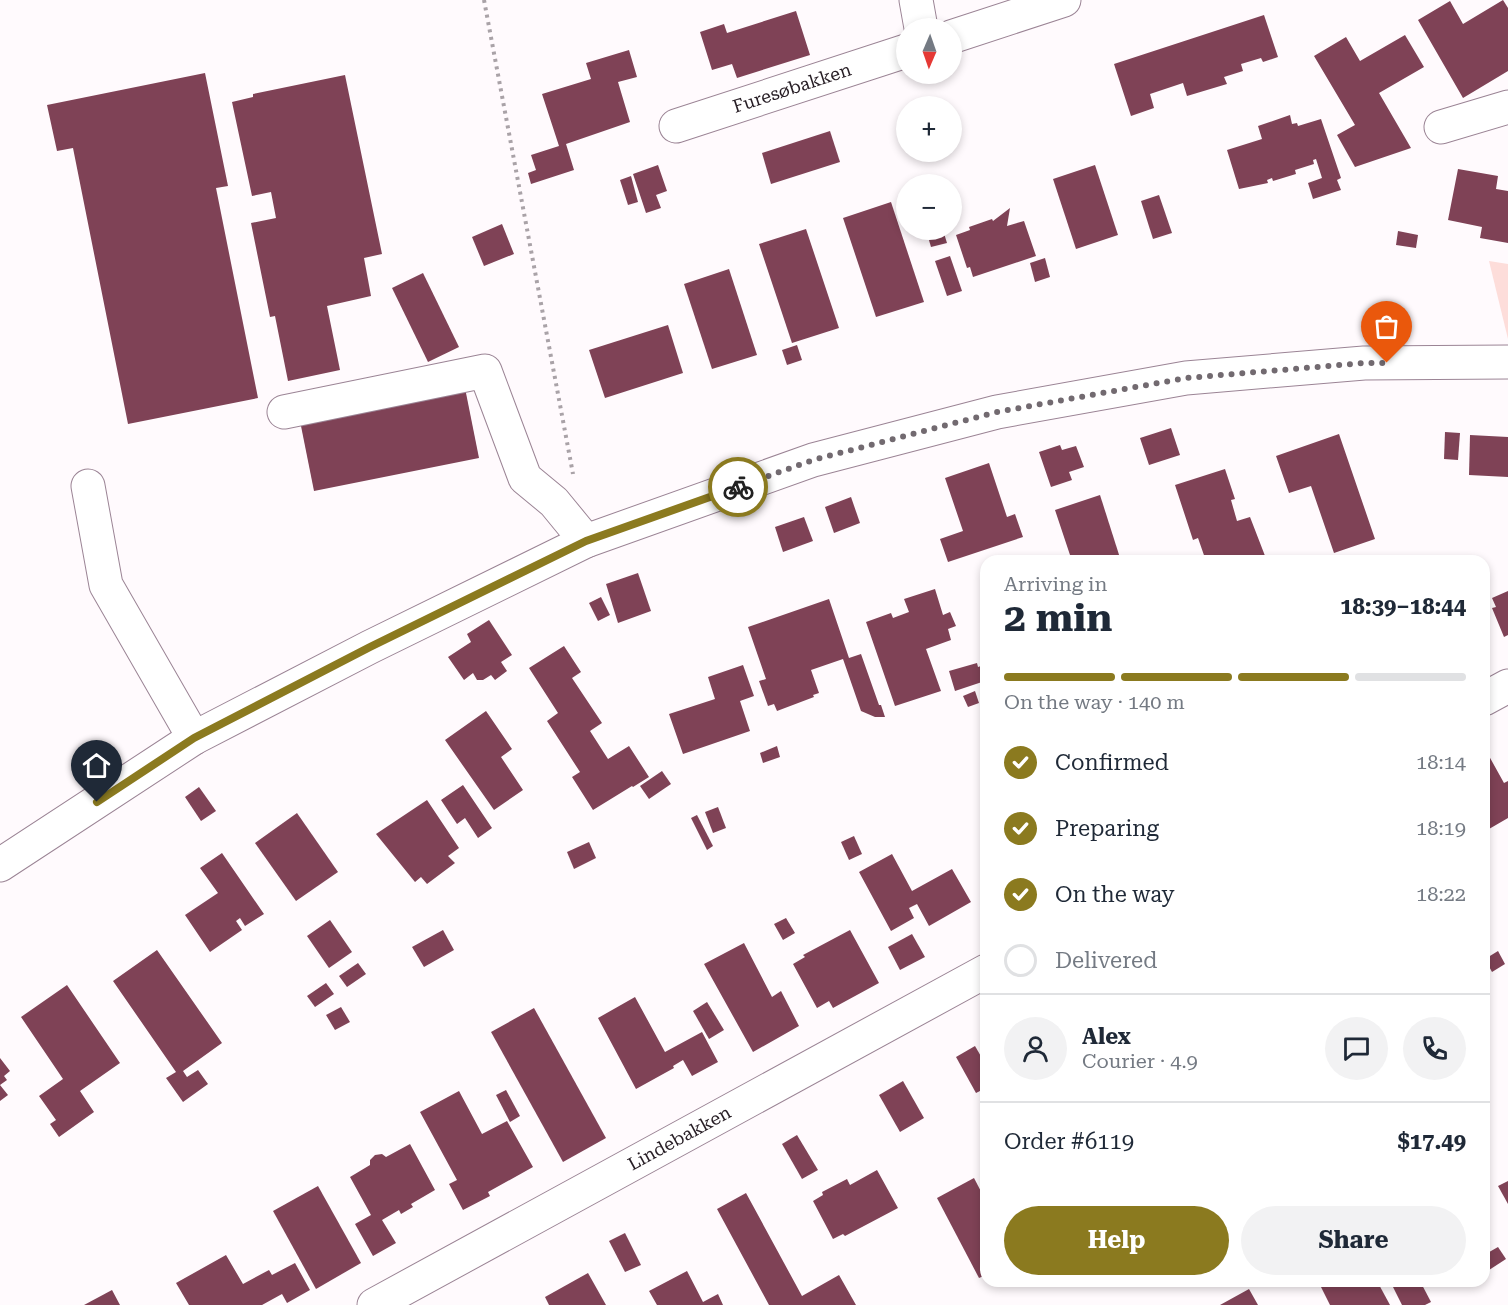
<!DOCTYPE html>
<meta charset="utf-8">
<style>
:root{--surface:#fff;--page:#f2f2f3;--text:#1f2937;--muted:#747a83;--line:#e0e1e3;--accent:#8b7a1f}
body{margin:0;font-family:"Roboto Serif",serif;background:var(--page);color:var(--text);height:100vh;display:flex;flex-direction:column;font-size:22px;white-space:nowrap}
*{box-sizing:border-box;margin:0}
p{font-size:20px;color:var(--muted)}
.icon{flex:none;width:33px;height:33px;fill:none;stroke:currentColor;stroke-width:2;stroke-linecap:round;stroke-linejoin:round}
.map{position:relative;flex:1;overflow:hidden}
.panel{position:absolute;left:980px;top:555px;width:510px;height:732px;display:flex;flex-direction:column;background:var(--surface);border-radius:18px;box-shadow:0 3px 9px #0003}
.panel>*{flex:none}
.needle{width:39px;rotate:182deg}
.tools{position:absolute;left:896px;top:18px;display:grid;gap:12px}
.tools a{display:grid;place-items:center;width:66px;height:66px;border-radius:50%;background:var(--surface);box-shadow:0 3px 9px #0003;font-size:30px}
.pin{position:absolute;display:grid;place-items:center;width:51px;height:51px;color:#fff;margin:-62px -26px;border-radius:50% 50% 50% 0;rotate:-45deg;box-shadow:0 0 6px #0007}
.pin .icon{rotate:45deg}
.courier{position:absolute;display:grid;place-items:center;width:60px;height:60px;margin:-30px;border:4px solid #8b7a1f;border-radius:50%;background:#fff;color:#222;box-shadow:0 2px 8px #0007}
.summary em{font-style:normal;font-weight:700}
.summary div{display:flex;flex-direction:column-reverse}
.summary{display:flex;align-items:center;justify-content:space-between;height:102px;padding:0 24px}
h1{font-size:39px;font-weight:700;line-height:45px}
.bar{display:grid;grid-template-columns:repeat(4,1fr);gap:9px 6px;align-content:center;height:72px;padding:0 24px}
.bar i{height:8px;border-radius:4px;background:var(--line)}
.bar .current{background:var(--accent)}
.bar p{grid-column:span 4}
.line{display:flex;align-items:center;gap:15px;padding:0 24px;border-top:2px solid var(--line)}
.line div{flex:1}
.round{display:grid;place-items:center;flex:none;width:63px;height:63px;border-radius:32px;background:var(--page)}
ol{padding:0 24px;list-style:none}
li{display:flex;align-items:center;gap:18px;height:66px}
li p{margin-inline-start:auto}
li .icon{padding:6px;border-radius:50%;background:var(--accent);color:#fff;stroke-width:4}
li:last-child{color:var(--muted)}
li i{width:33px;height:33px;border:3px solid var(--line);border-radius:50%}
.cta{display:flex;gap:12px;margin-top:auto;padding:12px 24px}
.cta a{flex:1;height:69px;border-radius:36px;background:var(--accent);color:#fff;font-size:24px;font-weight:700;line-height:69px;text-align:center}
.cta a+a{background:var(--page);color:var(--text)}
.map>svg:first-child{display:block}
.green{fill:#fdddda}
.building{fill:#7f4256}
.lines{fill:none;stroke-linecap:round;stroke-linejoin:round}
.minor-casing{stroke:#9b8495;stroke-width:35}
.path{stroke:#a9a2a7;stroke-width:4;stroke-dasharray:3 4.5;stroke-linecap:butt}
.minor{stroke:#fff;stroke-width:33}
.done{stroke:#726a70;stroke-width:6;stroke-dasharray:0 10.8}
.route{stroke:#8b7a1f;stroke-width:8}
.labels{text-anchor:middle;stroke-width:6;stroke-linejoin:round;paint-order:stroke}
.street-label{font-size:18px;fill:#261d24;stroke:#fff}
</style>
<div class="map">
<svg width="1508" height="1305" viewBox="0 0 1508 1305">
<rect width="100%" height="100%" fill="#fffafd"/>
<!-- green -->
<path class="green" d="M1489,261L1508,264V339Z"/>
<!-- building -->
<g class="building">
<path d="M1503,0L1508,8V71L1463,98L1418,20L1450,1L1463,24Z"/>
<path d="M796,11L810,55L737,78L732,64L712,70L700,32L724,24L727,33Z"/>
<path d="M1264,15L1278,57L1263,62L1261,58L1241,64L1243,71L1224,77L1227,84L1187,96L1183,83L1150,94L1154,108L1131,116L1114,64Z"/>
<path d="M1405,35L1424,67L1379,93L1411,148L1355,167L1337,135L1355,125L1314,56L1346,37L1360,61Z"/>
<path d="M629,50L637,77L618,82L630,122L566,144L574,170L531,184L528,173L536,170L531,155L559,146L542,94L591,79L586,63Z"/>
<path d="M205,73L228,186L216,188L258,398L128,424L73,148L57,151L47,105Z"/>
<path d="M345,75L382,254L364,258L371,296L327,306L340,370L288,381L275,316L270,317L251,223L276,218L271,192L252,196L232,102L253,97V94Z"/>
<path d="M1290,115L1292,124L1297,123L1298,126L1321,119L1341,178L1337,180L1341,190L1313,199L1308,183L1322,178L1316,159L1313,160L1314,164L1295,170L1296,174L1273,181L1272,178L1267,180L1268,183L1239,189L1227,150L1262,139L1258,126Z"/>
<path d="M830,131L840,162L771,184L762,153Z"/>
<path d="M658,165L667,191L656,195L661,208L646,213L633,174Z"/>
<path d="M1095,165L1118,235L1076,249L1053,179Z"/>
<path d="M1458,169L1498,176L1496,189L1508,191V243L1480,238L1482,227L1448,220Z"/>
<path d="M631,176L638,202L628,205L620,180Z"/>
<path d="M1159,195L1172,233L1153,239L1141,201Z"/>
<path d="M891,202L924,302L876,317L843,218Z"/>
<path d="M1010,208L1007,226L1024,221L1036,256L973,277L970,267L967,268L956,235L970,230L969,227L992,219L993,221Z"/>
<path d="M502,224L514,254L484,266L472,237Z"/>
<path d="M806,229L839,328L792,343L759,244Z"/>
<path d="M926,230H943L947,243L931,247Z"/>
<path d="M1398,231L1418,235L1416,248L1396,245Z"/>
<path d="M950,256L962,291L947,296L935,261Z"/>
<path d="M1045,258L1050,277L1035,282L1030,263Z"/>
<path d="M729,269L757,355L712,369L684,284Z"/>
<path d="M423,273L459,347L428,362L392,288Z"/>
<path d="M668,325L683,373L605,398L589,350Z"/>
<path d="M797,345L802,360L787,365L782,350Z"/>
<path d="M465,388L479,458L314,491L300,421Z"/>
<path d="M1171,428L1180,455L1149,465L1140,438Z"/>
<path d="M1445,432L1460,433L1458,460L1444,459Z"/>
<path d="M1339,434L1375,539L1334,553L1311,486L1289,493L1276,456Z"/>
<path d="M1470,435L1508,437V477L1469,475Z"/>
<path d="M1060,445L1062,450L1076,446L1084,467L1069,472L1072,480L1051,487L1039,452Z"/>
<path d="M989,463L1007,517L1015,514L1023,537L948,562L940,539L963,531L945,478Z"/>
<path d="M1225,469L1235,499L1231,500L1237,521L1250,517L1267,561H1206L1198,538L1193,540L1175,485Z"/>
<path d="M1100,495L1121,561H1072L1055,510Z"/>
<path d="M851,497L860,523L834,533L825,507Z"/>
<path d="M804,517L813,541L783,552L775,527Z"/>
<path d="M638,573L651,611L618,623L606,584Z"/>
<path d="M935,589L943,615L950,612L956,626L948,629L951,640L926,649L941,691L895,706L866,622L891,613L893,618L909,612L904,599Z"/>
<path d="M1508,591V635L1504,637L1492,608L1496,607L1492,598Z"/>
<path d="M601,597L610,615L598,621L589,603Z"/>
<path d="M829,599L849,658L861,654L879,705H881L885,717H875L861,711L843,659L811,670L819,693L813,695L814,697L777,711L774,704L768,706L759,681L766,679L748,627Z"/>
<path d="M489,620L512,655L501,662L507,671L495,680L491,675L483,680H477L473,673L464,680L448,657L471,642L467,634Z"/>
<path d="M564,646L581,672L572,678L602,723L590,731L608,759L629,746L649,777L633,787L632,786L593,810L572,777L580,772L547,721L558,713L529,668Z"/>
<path d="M977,663L978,667L981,666L985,681L955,691L949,671Z"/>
<path d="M743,665L754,696L740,701L750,731L683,754L669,714L715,699L708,677Z"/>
<path d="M975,691L979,703L968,707L963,696Z"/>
<path d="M486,711L512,749L501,757L523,790L494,810L445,740Z"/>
<path d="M777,746L780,757L763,763L760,753Z"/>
<path d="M1489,756L1504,783L1508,781V818L1489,829L1484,819V759Z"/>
<path d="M662,771L671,784L649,799L640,786Z"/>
<path d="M463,785L492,828L478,838L465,818L457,824L441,800Z"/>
<path d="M199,787L216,811L201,821L185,797Z"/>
<path d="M427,800L459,848L448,856L455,863L427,884L421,877L415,882L376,834Z"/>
<path d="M718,807L726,828L713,833L705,812Z"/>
<path d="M297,813L338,872L296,901L255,843Z"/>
<path d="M697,815L713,846L707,850L691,818Z"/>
<path d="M854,836L862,854L849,860L841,842Z"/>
<path d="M589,842L596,858L574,869L567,852Z"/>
<path d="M222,853L264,914L245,926L240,918L236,921L242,930L210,952L185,915L218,893L200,868Z"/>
<path d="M892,854L912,891L952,869L971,902L929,926L917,904L909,908L914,918L891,931L859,872Z"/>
<path d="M786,918L795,933L783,940L774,924Z"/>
<path d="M330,920L352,952L329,968L307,936Z"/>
<path d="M443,930L454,950L424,967L412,947Z"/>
<path d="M850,930L879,983L833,1008L829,1001L817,1008L793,964L805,957L803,955Z"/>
<path d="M912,934L925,957L900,970L888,947Z"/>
<path d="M744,943L772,997L781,991L799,1026L753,1052L704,964Z"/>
<path d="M157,950L222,1043L183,1071L187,1077L198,1070L208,1084L183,1102L166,1078L176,1072L113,981Z"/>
<path d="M1498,951L1505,964L1492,972L1485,959Z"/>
<path d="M358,963L366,974L347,987L339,976Z"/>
<path d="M326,983L334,994L315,1007L307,996Z"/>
<path d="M67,985L120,1063L80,1091L94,1112L59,1137L50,1124L56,1120L39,1096L63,1079L21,1017Z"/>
<path d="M635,997L665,1052L702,1032L718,1062L692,1076L683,1060L673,1066L674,1068L636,1089L598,1018Z"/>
<path d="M707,1002L724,1030L709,1039L693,1011Z"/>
<path d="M341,1007L350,1022L335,1030L326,1015Z"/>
<path d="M534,1008L606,1138L563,1162L491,1032Z"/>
<path d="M975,1046L986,1065V1088L976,1093L956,1057Z"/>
<path d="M0,1058L10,1071L4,1076L7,1080L0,1085L8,1095L0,1101Z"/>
<path d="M903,1081L924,1118L900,1132L879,1095Z"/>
<path d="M506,1090L520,1116L510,1122L496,1095Z"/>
<path d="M459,1091L482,1134L507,1121L533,1167L488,1192L490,1196L463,1210L449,1184L457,1180L420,1112Z"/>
<path d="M797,1135L818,1170L802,1179L782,1144Z"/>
<path d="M410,1144L435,1190L411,1204L413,1207L401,1214L399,1210L382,1220L396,1243L373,1256L355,1224L371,1215L350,1177L370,1165V1160L375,1155L382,1154L386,1157Z"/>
<path d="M877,1170L898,1208L845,1236L843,1234L833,1239L813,1201L823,1195L822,1192L847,1179L850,1185Z"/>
<path d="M974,1178L986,1201V1275L979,1278L937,1198Z"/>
<path d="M1508,1181V1204L1498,1186Z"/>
<path d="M318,1186L361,1263L316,1289L273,1211Z"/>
<path d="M746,1193L802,1296L839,1275L856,1305H769L717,1209Z"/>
<path d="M625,1233L641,1265L625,1272L609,1241Z"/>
<path d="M1498,1247L1506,1259L1486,1272L1484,1267V1255Z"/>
<path d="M226,1255L243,1284L269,1270L272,1275L295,1263L310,1290L287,1303L282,1294L262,1305H189L176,1283Z"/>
<path d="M687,1271L703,1302L718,1294L723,1305H657L649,1291Z"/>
<path d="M588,1273L606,1305H549L545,1297Z"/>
<path d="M1318,1281H1377L1390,1305H1330Z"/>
<path d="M1401,1281H1420L1431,1302L1425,1305H1402L1392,1285Z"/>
<path d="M1249,1289L1258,1305H1220Z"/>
<path d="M112,1290L120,1305H84Z"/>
</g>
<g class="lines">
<defs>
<g id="minor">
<path d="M916,0L921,28"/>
<path d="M951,37L1064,0"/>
<path id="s1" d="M676,126L906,51"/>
<path d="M1441,127L1508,107"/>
<path d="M284,412L485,371L525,478L554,502L586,541"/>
<path d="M88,486L106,585L194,738"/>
<path d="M1484,699L1508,686"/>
<path d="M0,865L194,738L370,647L586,541L813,460L997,412L1186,378L1364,363L1508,362"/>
<path id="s2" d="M374,1305L986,971"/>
</g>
</defs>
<!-- minor casing -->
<use href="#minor" class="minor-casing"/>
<!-- path -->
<path class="path" d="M484,0L573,474"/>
<!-- minor -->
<use href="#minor" class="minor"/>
</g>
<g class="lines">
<!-- done -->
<path class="done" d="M738,487L813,460L997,412L1186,378L1364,363H1387"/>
<!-- route -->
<path class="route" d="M97,802L194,738L370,647L586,541L738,487"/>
</g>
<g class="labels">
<!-- street labels -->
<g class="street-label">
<text dy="6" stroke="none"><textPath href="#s1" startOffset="122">Furesøbakken</textPath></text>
<text dy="6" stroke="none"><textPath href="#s2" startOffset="348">Lindebakken</textPath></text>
</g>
</g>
</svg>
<div class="tools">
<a><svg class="needle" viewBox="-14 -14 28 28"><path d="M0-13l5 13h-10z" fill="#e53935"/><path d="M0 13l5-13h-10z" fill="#747a83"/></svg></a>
<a>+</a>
<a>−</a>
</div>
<div class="pin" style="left:1387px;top:363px;background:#ea580c"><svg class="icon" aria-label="bag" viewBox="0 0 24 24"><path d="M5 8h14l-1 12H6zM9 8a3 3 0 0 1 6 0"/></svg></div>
<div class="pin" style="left:97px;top:802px;background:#1f2937"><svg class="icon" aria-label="home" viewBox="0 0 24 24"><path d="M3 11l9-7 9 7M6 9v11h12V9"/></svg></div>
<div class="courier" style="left:738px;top:487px"><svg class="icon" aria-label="bike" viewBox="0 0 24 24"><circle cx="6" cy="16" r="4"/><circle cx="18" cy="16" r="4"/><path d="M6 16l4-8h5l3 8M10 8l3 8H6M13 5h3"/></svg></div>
<section class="panel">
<div class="summary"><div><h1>2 min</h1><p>Arriving in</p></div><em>18:39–18:44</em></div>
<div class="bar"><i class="current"></i><i class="current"></i><i class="current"></i><i></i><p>On the way · 140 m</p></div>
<ol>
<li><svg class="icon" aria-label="check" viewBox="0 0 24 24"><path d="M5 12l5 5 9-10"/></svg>Confirmed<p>18:14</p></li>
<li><svg class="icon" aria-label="check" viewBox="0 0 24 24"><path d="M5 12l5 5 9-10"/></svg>Preparing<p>18:19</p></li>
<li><svg class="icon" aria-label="check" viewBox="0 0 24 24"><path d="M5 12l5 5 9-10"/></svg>On the way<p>18:22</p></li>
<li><i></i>Delivered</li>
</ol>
<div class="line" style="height:108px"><a class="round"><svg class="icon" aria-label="person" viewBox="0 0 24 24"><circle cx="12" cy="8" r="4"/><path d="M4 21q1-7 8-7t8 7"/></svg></a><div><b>Alex</b><p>Courier · 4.9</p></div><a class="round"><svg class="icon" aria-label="chat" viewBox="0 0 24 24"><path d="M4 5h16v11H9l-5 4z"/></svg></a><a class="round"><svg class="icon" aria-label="phone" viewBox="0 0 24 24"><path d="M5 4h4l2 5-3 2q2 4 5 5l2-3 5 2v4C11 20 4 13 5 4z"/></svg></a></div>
<div class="line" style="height:78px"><div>Order #6119</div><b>$17.49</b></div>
<div class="cta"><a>Help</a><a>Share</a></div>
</section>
</div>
